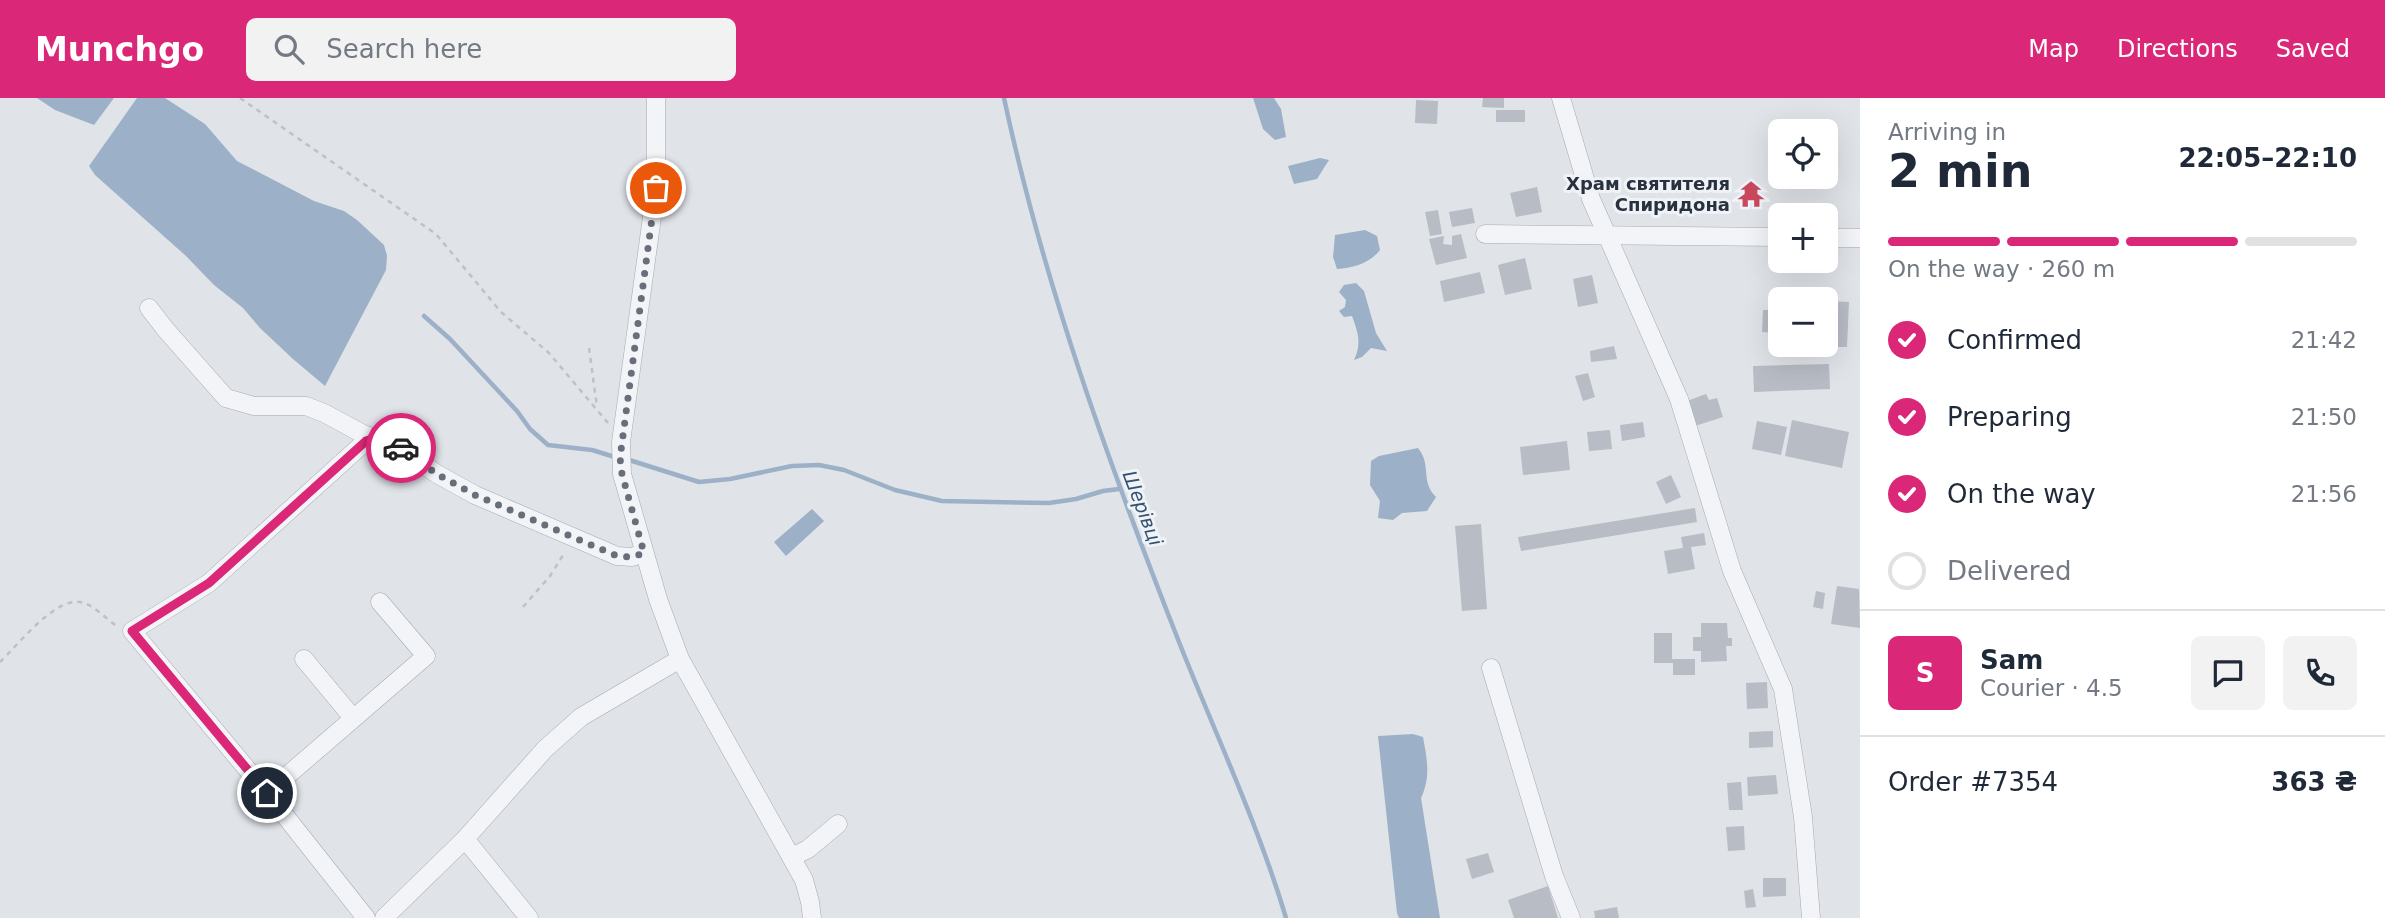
<!DOCTYPE html>
<meta charset="utf-8">
<style>
:root{--surface:#fff;--page:#f2f2f3;--text:#1f2937;--muted:#747a83;--line:#e0e1e3;--accent:#db2777}
body{margin:0;font-family:"DejaVu Sans",sans-serif;background:var(--page);color:var(--text);height:100vh;display:flex;flex-direction:column;font-size:26px;white-space:nowrap}
*{box-sizing:border-box;margin:0}
p{font-size:23px;color:var(--muted)}
.icon{flex:none;width:38px;height:38px;fill:none;stroke:currentColor;stroke-width:2;stroke-linecap:round;stroke-linejoin:round}
.map{position:relative;flex:1;overflow:hidden}
.drawer{display:flex;flex-direction:column;background:var(--surface);width:525px}
.drawer>*{flex:none}
.fabs{position:absolute;left:1768px;top:21px;display:grid;gap:14px}
.fabs a{display:grid;place-items:center;width:70px;height:70px;border-radius:10px;background:var(--surface);box-shadow:0 7px 28px #0002;font-size:35px}
.pin{position:absolute;display:grid;place-items:center;width:60px;height:60px;color:#fff;margin:-30px;border:4px solid #fff;border-radius:50%;box-shadow:0 2px 7px #0007}
.courier{position:absolute;display:grid;place-items:center;width:70px;height:70px;margin:-35px;border:5px solid #db2777;border-radius:50%;background:#fff;color:#222;box-shadow:0 2px 9px #0007}
.summary em{font-style:normal;font-weight:800}
.summary div{display:flex;flex-direction:column-reverse}
.summary{display:flex;align-items:center;justify-content:space-between;height:119px;padding:0 28px}
h1{font-size:46px;font-weight:800;line-height:52px}
.bar{display:grid;grid-template-columns:repeat(4,1fr);gap:10px 7px;align-content:center;height:84px;padding:0 28px}
.bar i{height:9px;border-radius:5px;background:var(--line)}
.bar .on{background:var(--accent)}
.bar p{grid-column:span 4}
.line{display:flex;align-items:center;gap:18px;padding:0 28px;border-top:2px solid var(--line)}
.line div{flex:1}
.round{display:grid;place-items:center;flex:none;width:74px;height:74px;border-radius:10px;background:var(--page)}
ol{padding:0 28px;list-style:none}
li{display:flex;align-items:center;gap:21px;height:77px}
li p{margin-inline-start:auto}
li .icon{padding:7px;border-radius:50%;background:var(--accent);color:#fff;stroke-width:4}
li:last-child{color:var(--muted)}
li i{width:38px;height:38px;border:4px solid var(--line);border-radius:50%}
header{display:flex;align-items:center;gap:42px;box-sizing:border-box;height:98px;padding:0 35px;background:var(--accent);color:#fff}
header strong{font-size:33px}
nav{display:flex;gap:38px;margin-inline-start:auto;font-size:24px}
.search{width:490px;height:63px;background:var(--page);display:flex;align-items:center;gap:18px;box-sizing:border-box;padding:0 24px;border-radius:10px;color:var(--muted);font-size:26px}
main{display:flex;flex:1;min-height:0}
.map>svg:first-child{display:block}
.water{fill:#9cb1c7}
.lines{fill:none;stroke-linecap:round;stroke-linejoin:round}
.stream{stroke:#9cb1c7;stroke-width:4.5}
.building{fill:#b7bcc5}
.minor-casing{stroke:#a5aab2;stroke-width:19}
.path{stroke:#bec1c7;stroke-width:2.5;stroke-dasharray:5 5;stroke-linecap:butt}
.minor{stroke:#f2f4f7;stroke-width:18}
.done{stroke:#696f7a;stroke-width:7;stroke-dasharray:0 12.6}
.route{stroke:#db2777;stroke-width:9}
.labels{text-anchor:middle;stroke-width:6;stroke-linejoin:round;paint-order:stroke}
.poi-label{font-size:18px;font-weight:bold;fill:#29313f;stroke:#eff2f6;text-anchor:end}
.water-label{font-size:19px;font-style:italic;fill:#345172;stroke:#eff2f6}
</style>
<header>
<strong>Munchgo</strong>
<div class="search"><svg class="icon" aria-label="search" viewBox="0 0 24 24"><circle cx="10" cy="10" r="6"/><path d="M15 15l6 6"/></svg>Search here</div>
<nav><a>Map</a><a>Directions</a><a>Saved</a></nav>
</header>
<main>
<div class="map">
<svg width="1860" height="820" viewBox="0 0 1860 820">
<rect width="100%" height="100%" fill="#e0e3e8"/>
<!-- water -->
<g class="water">
<path d="M37,0H114L94,27L55,12Z"/>
<path d="M137,0H165L205,26L237,63L314,103L344,113L357,122L384,147L387,158L386,172L325,288L293,261L260,230L243,210L214,187L186,158L95,77L89,68Z"/>
<path d="M1253,0H1274L1281,11L1286,39L1275,42L1263,31Z"/>
<path d="M1320,60L1329,62L1317,81L1294,86L1288,68Z"/>
<path d="M1365,132L1377,138L1380,152C1370,165 1353,170 1337,171L1333,159L1335,137Z"/>
<path d="M1356,185L1364,193L1376,235L1387,253L1371,250L1362,259L1354,262C1362,246 1358,234 1352,218L1344,219L1339,213L1345,209L1346,202L1339,194L1344,187Z"/>
<path d="M1418,350C1432,367 1420,383 1436,399L1427,413L1402,415L1393,422L1378,420L1380,403L1370,387L1371,363L1379,358Z"/>
<path d="M812,411L824,423L786,458L774,444Z"/>
<path d="M1413,636L1423,639C1427,661 1431,679 1421,700L1440,820H1399L1397,815L1378,638Z"/>
</g>
<g class="lines">
<!-- stream -->
<g class="stream">
<path d="M1004,0C1044,187 1109,366 1179,544C1215,635 1258,726 1286,820"/>
<path d="M424,218L450,241L517,313L530,331L548,347L592,352L618,360"/>
<path d="M626,361L699,384L730,381L792,368L819,367L844,372L895,392L942,403L1049,405L1076,401L1103,393L1119,391"/>
</g>
</g>
<!-- building -->
<g class="building">
<path d="M1483,0H1504V10L1482,9Z"/>
<path d="M1416,2L1438,3L1437,26L1415,25Z"/>
<rect x="1496" y="12" width="29" height="12"/>
<path d="M1537,89L1542,114L1516,119L1510,95Z"/>
<path d="M1472,110L1475,125L1452,129L1449,114Z"/>
<path d="M1438,112L1442,136L1430,138L1425,114Z"/>
<path d="M1461,136L1467,160L1436,167L1429,141L1444,138L1443,146L1452,147V138Z"/>
<path d="M1525,160L1532,191L1505,197L1498,167Z"/>
<path d="M1480,174L1485,195L1444,204L1440,183Z"/>
<path d="M1592,177L1598,205L1578,209L1573,181Z"/>
<path d="M1826,203L1849,204L1847,249H1825Z"/>
<path d="M1763,212H1780V235L1762,234Z"/>
<path d="M1614,248L1617,261L1591,264L1590,253Z"/>
<path d="M1829,266L1830,291L1754,294L1753,268Z"/>
<path d="M1588,275L1595,299L1583,303L1575,278Z"/>
<path d="M1706,296L1709,302L1717,300L1723,319L1695,328L1687,303Z"/>
<path d="M1792,322L1849,334L1842,370L1785,358Z"/>
<path d="M1757,323L1787,329L1781,357L1752,351Z"/>
<path d="M1643,324L1645,339L1622,343L1620,327Z"/>
<path d="M1610,332L1612,351L1589,353L1587,334Z"/>
<path d="M1567,343L1570,372L1523,377L1520,349Z"/>
<path d="M1671,377L1681,399L1666,406L1656,384Z"/>
<path d="M1695,410L1697,424L1521,453L1518,439Z"/>
<path d="M1481,426L1487,511L1462,513L1455,428Z"/>
<path d="M1704,435L1706,447L1691,449L1695,471L1668,476L1664,453L1683,450L1681,439Z"/>
<path d="M1837,488L1859,491L1860,530L1831,526Z"/>
<path d="M1816,493L1825,495L1823,511L1813,509Z"/>
<path d="M1701,525H1727L1728,540H1732V548H1726L1727,563L1701,564V553H1693V539H1701Z"/>
<path d="M1654,535H1672V561H1695V577H1673V565H1654Z"/>
<path d="M1767,584L1768,610L1747,611L1746,585Z"/>
<path d="M1773,633V649L1749,650V634Z"/>
<path d="M1776,677L1778,696L1748,698L1747,679Z"/>
<path d="M1741,684L1743,712H1729L1727,685Z"/>
<path d="M1744,728L1745,752L1728,753L1726,729Z"/>
<path d="M1488,755L1494,774L1472,781L1466,761Z"/>
<path d="M1763,780H1786V798L1763,799Z"/>
<path d="M1548,788L1558,820H1514L1508,802Z"/>
<path d="M1753,791L1756,809L1746,810L1744,793Z"/>
<path d="M1617,809L1619,820H1595L1594,813Z"/>
</g>
<g class="lines">
<defs>
<g id="minor">
<path d="M656,0V90L621,344L622,376L658,501L680,561L804,782L810,804L812,820"/>
<path d="M1561,0L1591,101L1679,301L1732,473L1783,591L1803,719L1811,820"/>
<path d="M1485,136L1780,139"/>
<path d="M1825,140H1860"/>
<path d="M149,210L166,232L226,300L254,308H306L324,315L363,336L375,340"/>
<path d="M304,561L353,620"/>
<path d="M1491,570L1554,778L1571,820"/>
<path d="M267,695L426,558L380,504"/>
<path d="M465,741L529,820"/>
<path d="M792,759L808,751L838,726"/>
<path d="M366,820L267,695L132,533L209,485L366,343L375,340H385L437,376L475,397L617,458L632,459L644,455"/>
<path d="M384,820L465,741L545,651L581,619L680,561"/>
</g>
</defs>
<!-- minor casing -->
<use href="#minor" class="minor-casing"/>
<!-- path -->
<g class="path">
<path d="M240,0L436,136L501,214L549,255L608,325"/>
<path d="M589,250L597,309"/>
<path d="M523,509L550,478L565,454"/>
<path d="M0,564C18,547 54,500 80,504C93,506 106,521 117,528"/>
</g>
<!-- minor -->
<use href="#minor" class="minor"/>
</g>
<g class="lines">
<!-- done -->
<path class="done" d="M401,350L437,376L475,397L617,458L632,459L644,455L622,376L620,360L656,90"/>
<!-- route -->
<path class="route" d="M267,695L132,533L209,485L366,343C381,337 388,342 401,350"/>
</g>
<!-- icons -->
<defs>
<symbol id="temple-bare" viewBox="-9 -9 18 18"><path d="M0-6L5-2H3V0L6.5 2.5H4V6H1.5V3h-3V6H-4V2.5H-6.5L-3 0V-2H-5Z" fill="#ca485d" stroke="#eff2f6" stroke-width="2.5" paint-order="stroke"/></symbol>
</defs>
<g fill-rule="evenodd">
<use href="#temple-bare" x="1732" y="77" width="38" height="38"/>
</g>
<g class="labels">
<!-- poi labels -->
<g class="poi-label">
<text x="1730" y="92">Храм святителя<tspan x="1730" dy="21">Спиридона</tspan></text>
</g>
<!-- water labels -->
<g class="water-label">
<text transform="translate(1143 410) rotate(69)" y="7">Шерівці</text>
</g>
</g>
</svg>
<div class="fabs">
<a><svg class="icon" aria-label="locate" viewBox="0 0 24 24"><circle cx="12" cy="12" r="6"/><path d="M12 2v4M12 18v4M2 12h4M18 12h4"/></svg></a>
<a>+</a>
<a>−</a>
</div>
<div class="pin" style="left:656px;top:90px;background:#ea580c"><svg class="icon" aria-label="bag" viewBox="0 0 24 24"><path d="M5 8h14l-1 12H6zM9 8a3 3 0 0 1 6 0"/></svg></div>
<div class="pin" style="left:267px;top:695px;background:#1f2937"><svg class="icon" aria-label="home" viewBox="0 0 24 24"><path d="M3 11l9-7 9 7M6 9v11h12V9"/></svg></div>
<div class="courier" style="left:401px;top:350px"><svg class="icon" aria-label="car" viewBox="0 0 24 24"><path d="M5 17H2v-5l4-1 3-4h7l3 4 3 1v5h-3M9 17h6M6 11h13"/><circle cx="7" cy="17" r="2"/><circle cx="17" cy="17" r="2"/></svg></div>
</div>
<section class="drawer">
<div class="summary"><div><h1>2 min</h1><p>Arriving in</p></div><em>22:05–22:10</em></div>
<div class="bar"><i class="on"></i><i class="on"></i><i class="on"></i><i></i><p>On the way · 260 m</p></div>
<ol>
<li><svg class="icon" aria-label="check" viewBox="0 0 24 24"><path d="M5 12l5 5 9-10"/></svg>Confirmed<p>21:42</p></li>
<li><svg class="icon" aria-label="check" viewBox="0 0 24 24"><path d="M5 12l5 5 9-10"/></svg>Preparing<p>21:50</p></li>
<li><svg class="icon" aria-label="check" viewBox="0 0 24 24"><path d="M5 12l5 5 9-10"/></svg>On the way<p>21:56</p></li>
<li><i></i>Delivered</li>
</ol>
<div class="line" style="height:126px"><b class="round" style="background:var(--accent);color:#fff">S</b><div><b>Sam</b><p>Courier · 4.5</p></div><a class="round"><svg class="icon" aria-label="chat" viewBox="0 0 24 24"><path d="M4 5h16v11H9l-5 4z"/></svg></a><a class="round"><svg class="icon" aria-label="phone" viewBox="0 0 24 24"><path d="M5 4h4l2 5-3 2q2 4 5 5l2-3 5 2v4C11 20 4 13 5 4z"/></svg></a></div>
<div class="line" style="height:91px"><div>Order #7354</div><b>363 ₴</b></div>
</section>
</main>
